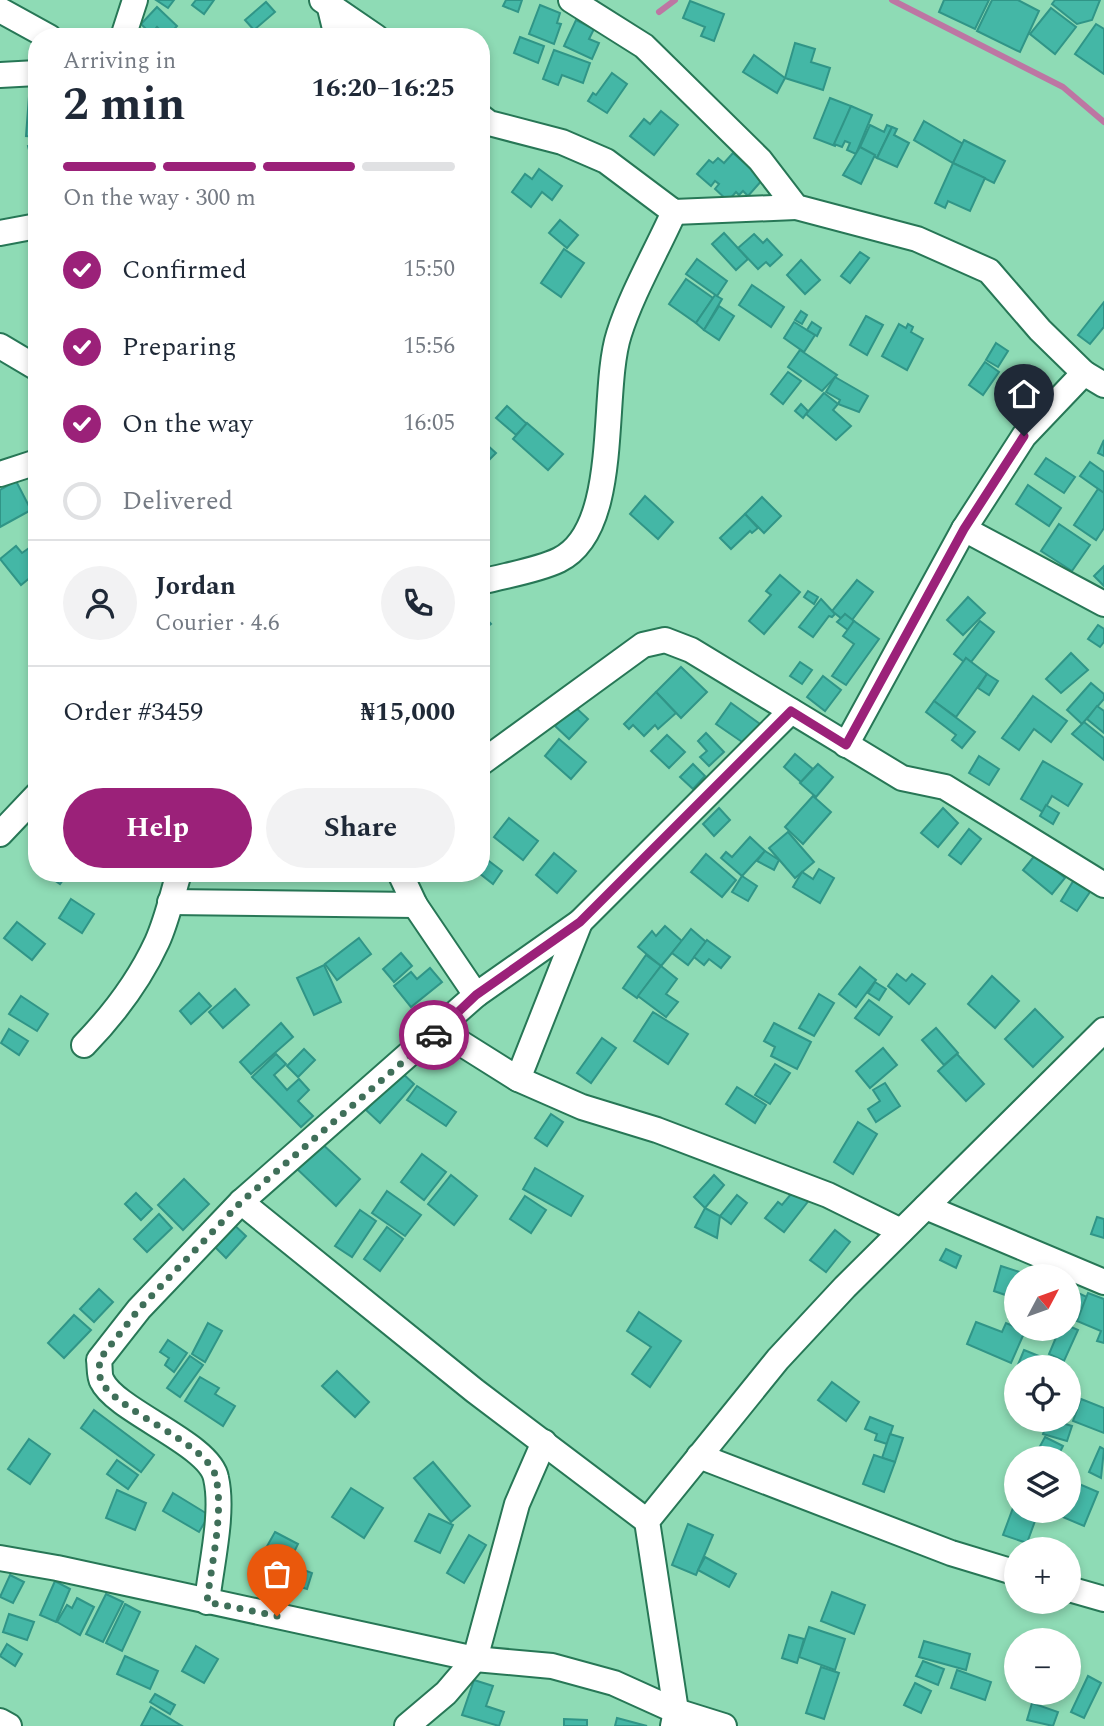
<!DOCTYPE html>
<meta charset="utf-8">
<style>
:root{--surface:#fff;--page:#f2f2f3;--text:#1f2937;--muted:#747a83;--line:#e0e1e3;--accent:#9b2179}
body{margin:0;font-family:Spectral,serif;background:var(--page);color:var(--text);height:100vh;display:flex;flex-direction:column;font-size:26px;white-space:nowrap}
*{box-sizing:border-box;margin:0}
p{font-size:23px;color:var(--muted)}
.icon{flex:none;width:38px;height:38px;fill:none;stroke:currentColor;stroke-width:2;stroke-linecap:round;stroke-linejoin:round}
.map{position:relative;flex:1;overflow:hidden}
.side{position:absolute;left:28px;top:28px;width:462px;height:854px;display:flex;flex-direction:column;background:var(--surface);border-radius:28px;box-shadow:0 4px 10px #0003}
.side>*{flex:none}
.needle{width:46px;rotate:49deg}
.tools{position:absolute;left:1004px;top:1264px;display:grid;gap:14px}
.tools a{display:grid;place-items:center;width:77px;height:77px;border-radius:50%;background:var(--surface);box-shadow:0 4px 10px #0003;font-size:35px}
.pin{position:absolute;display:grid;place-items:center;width:60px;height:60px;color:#fff;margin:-72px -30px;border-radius:50% 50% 50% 0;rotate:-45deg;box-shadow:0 0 7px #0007}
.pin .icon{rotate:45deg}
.courier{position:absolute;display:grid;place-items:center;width:70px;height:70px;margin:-35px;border:5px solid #9b2179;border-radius:50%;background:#fff;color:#222;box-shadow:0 2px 9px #0007}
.summary em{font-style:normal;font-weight:700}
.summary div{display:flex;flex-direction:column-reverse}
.summary{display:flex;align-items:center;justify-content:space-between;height:119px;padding:0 35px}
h1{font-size:46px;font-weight:700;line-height:52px}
.bar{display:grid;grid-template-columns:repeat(4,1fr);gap:10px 7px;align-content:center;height:84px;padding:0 35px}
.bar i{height:9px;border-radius:5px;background:var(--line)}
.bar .current{background:var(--accent)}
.bar p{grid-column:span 4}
.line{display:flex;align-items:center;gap:18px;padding:0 35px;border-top:2px solid var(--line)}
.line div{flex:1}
.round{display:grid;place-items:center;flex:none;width:74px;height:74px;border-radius:37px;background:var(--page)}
ol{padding:0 35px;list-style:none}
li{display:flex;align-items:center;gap:21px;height:77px}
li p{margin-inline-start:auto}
li .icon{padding:7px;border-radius:50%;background:var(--accent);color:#fff;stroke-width:4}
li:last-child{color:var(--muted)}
li i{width:38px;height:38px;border:4px solid var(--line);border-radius:50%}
.button{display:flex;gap:14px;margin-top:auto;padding:14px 35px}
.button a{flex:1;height:80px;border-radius:42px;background:var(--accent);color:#fff;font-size:28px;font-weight:700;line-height:80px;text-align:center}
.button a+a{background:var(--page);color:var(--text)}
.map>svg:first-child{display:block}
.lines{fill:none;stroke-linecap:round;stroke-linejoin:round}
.stream{stroke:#bd76a3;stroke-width:6}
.building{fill:#44b7a6;stroke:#309587;stroke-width:2}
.minor-casing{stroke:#277756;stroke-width:28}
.minor{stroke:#fff;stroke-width:24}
.done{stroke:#3f6f59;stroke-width:7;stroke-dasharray:0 12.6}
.route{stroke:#9b2179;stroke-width:9}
</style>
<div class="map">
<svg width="1104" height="1726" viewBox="0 0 1104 1726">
<rect width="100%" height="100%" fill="#8edbb5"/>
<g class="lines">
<!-- stream -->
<g class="stream">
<path d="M892,0L1063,87L1104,122"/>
<path d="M659,12L675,0"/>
</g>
</g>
<!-- building -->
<g class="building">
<path d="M156,0H174L168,8Z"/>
<path d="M196,0H214L204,14L192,5Z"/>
<path d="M506,0H522L518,12L503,6Z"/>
<path d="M944,0H989L975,29L939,12Z"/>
<path d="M992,0H1018L1039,11L1020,52L977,31Z"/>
<path d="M1055,0H1100L1092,20L1077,24L1052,4Z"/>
<path d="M690,1L724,14L714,41L701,36L705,27L683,18Z"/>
<path d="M266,2L275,12L254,30L245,20Z"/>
<path d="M540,5L560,13L557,23L561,24L554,44L529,34Z"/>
<path d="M157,7L177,26L167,37L157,27L151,34L141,24Z"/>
<path d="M1051,8L1076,27L1055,54L1030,34Z"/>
<path d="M576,20L594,29L589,39L599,43L592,59L564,46Z"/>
<path d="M1096,24L1104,29V74L1075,54Z"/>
<path d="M520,37L544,46L538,63L514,53Z"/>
<path d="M795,43L815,49L811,62L830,68L823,90L785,78Z"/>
<path d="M554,50L590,63L583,83L562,75L558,85L543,79Z"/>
<path d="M754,55L785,78L777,93L743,72Z"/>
<path d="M612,73L627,84L607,113L588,101L593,93L596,95Z"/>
<path d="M29,96L37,97V137L26,136Z"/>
<path d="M830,98L851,106L835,146L814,138Z"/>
<path d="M851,106L872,115L856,154L847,150L850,143L845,141L842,147L834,144Z"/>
<path d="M661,111L678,125L654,155L630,136L644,119L650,124Z"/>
<path d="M924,121L963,144L953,163L914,140Z"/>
<path d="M870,125L884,132L887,125L892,127L877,158L860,147Z"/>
<path d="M892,127L897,129L894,135L909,143L897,167L877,158Z"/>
<path d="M964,140L1005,161L994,183L953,163Z"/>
<path d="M37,144V165L33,166L28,146Z"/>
<path d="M860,147L875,155L861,184L843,175Z"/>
<path d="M733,153L763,179L748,196L743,191L739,195L736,192L728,201L715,189L719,184L715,181L711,186L697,174L709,160L713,163L718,158L724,163Z"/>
<path d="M953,163L985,178L970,211L948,201L945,208L935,203Z"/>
<path d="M37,168V184L35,185L32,169Z"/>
<path d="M539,169L562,186L552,200L542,192L531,207L512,192L525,174L532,179Z"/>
<path d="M560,220L578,235L567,248L549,233Z"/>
<path d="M724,233L748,259L736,270L712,244Z"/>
<path d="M754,234L763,243L767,239L782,255L770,266L766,262L758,269L738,248Z"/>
<path d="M564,249L584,263L561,297L541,283Z"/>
<path d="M860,252L869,258L850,283L841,276Z"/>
<path d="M697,259L727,281L717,296L686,274Z"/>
<path d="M801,260L820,280L805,294L787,275Z"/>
<path d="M686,279L713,298L696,323L669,304Z"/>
<path d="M752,285L784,307L771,327L739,305Z"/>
<path d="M715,295L722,299L704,330L696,323Z"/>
<path d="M1104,302V327L1090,344L1078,335Z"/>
<path d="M719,306L734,316L719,340L704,330Z"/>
<path d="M801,311L807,315L802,324L795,320Z"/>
<path d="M866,316L883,325L867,355L850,345Z"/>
<path d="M794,322L815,335L804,352L784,338Z"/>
<path d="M812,322L821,328L817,336L807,330Z"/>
<path d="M899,324L906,328L908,324L913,327L911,332L923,339L907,370L882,356Z"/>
<path d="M996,343L1008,351L998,367L986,360Z"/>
<path d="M800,350L837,375L822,391L788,367Z"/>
<path d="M985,362L999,372L983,395L969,385Z"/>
<path d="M788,372L801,381L783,404L771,394Z"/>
<path d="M835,377L868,396L859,412L838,404L840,400L826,392Z"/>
<path d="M824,393L838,404L833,410L851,426L836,440L806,414Z"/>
<path d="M801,404L808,411L803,418L795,411Z"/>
<path d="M507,406L527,424L516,435L496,418Z"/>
<path d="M527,423L563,454L548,470L513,439Z"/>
<path d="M1104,440V456L1098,453Z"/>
<path d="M486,444L496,453L483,466L481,449Z"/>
<path d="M1046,458L1075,477L1064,493L1035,474Z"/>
<path d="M1090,462L1104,472V493L1080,476Z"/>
<path d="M16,481L31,510L0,527V490Z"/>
<path d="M1028,485L1061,508L1049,526L1016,504Z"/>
<path d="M1098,489L1104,493V528L1096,540L1074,525Z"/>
<path d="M645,496L673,522L658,539L630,514Z"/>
<path d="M762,497L781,516L764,533L745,514Z"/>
<path d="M745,514L758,528L752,533L750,531L731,549L720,538Z"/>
<path d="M1059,524L1090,545L1072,571L1041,551Z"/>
<path d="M16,546L22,553L29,548L37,558V572L21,585L0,559Z"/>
<path d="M1104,566V586L1094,576Z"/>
<path d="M780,575L800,592L764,634L749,621L771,595L766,591Z"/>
<path d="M857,580L873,592L852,620L845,614L842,619L832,611Z"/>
<path d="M808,591L818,597L814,604L804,597Z"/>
<path d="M968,597L985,613L963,635L947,620Z"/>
<path d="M821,599L835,614L832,617L829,616L813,637L799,627Z"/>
<path d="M481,613L491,624L481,632Z"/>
<path d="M845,614L854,621L848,630L837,622Z"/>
<path d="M854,621L879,639L846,685L832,676L854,644L843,636Z"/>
<path d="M980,621L994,632L971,662L966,658L964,662L954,654Z"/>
<path d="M1098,625L1104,629V642L1100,647L1088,639Z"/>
<path d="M1071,653L1088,670L1061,693L1046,679Z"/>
<path d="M966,658L987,674L956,717L934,701Z"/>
<path d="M800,662L812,670L802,684L790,676Z"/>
<path d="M681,667L707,692L681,718L656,692Z"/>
<path d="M987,674L998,681L989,695L978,688Z"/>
<path d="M823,676L841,690L825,711L807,697Z"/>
<path d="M1091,683L1104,694V699L1082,724L1067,710Z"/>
<path d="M656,692L676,713L658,729L655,725L644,736L633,725L629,729L624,724Z"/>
<path d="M1033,696L1067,721L1051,742L1034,729L1019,750L1002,738Z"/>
<path d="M934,701L975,732L962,748L952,740L956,735L926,712Z"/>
<path d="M731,703L760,724L745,744L716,724Z"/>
<path d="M574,706L588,719L569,739L555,726Z"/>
<path d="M1097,706L1104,711V733L1087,719Z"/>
<path d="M1084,722L1104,738V760L1072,734Z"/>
<path d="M706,733L724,752L709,766L700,757L707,751L698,741Z"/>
<path d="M667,735L685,752L669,768L651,751Z"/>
<path d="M559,739L586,762L571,779L545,756Z"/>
<path d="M795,754L813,769L801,782L784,767Z"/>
<path d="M979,756L999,769L989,785L969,773Z"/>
<path d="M1043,761L1082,784L1068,806L1052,796L1043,812L1021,799Z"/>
<path d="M693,764L705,776L693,789L680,777Z"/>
<path d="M818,764L833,777L816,797L800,783Z"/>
<path d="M813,796L831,812L803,844L785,827Z"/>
<path d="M1046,805L1059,813L1053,824L1040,816Z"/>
<path d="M719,808L730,820L714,836L703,824Z"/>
<path d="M943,808L958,823L938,847L921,833Z"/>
<path d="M509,818L538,841L523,860L494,837Z"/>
<path d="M969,829L981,839L961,864L949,855Z"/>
<path d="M788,832L814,862L795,878L769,848Z"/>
<path d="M750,837L765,851L742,876L721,858L726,852L732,857Z"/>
<path d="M765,851L779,860L774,870L757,861Z"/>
<path d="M554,853L576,871L557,893L536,875Z"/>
<path d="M706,854L736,880L722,897L691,872Z"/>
<path d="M1036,854L1065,878L1052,894L1023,870Z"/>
<path d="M481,855L502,871L493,884L479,873Z"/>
<path d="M819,869L834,878L820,903L793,887L802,872L813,879Z"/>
<path d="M44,873H68L60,884Z"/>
<path d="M1077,875L1094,886L1077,911L1061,901Z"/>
<path d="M742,876L757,886L748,901L732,892Z"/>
<path d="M71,899L94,914L82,933L59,918Z"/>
<path d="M17,922L45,944L32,960L4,938Z"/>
<path d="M665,926L682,941L661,966L638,947L652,931L656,936Z"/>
<path d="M691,929L706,942L688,965L672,953Z"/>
<path d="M359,938L371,954L337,980L325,964Z"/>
<path d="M707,940L730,957L721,968L709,959L704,965L694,957Z"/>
<path d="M401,953L412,966L394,982L383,969Z"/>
<path d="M646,955L661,966L637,998L623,988Z"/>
<path d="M324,965L341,1002L314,1015L297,978Z"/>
<path d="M661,966L677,979L666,994L678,1002L666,1017L638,996Z"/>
<path d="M860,967L876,980L856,1007L839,994Z"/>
<path d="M430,968L442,982L411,1007L394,986L411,972L417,979Z"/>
<path d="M897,974L906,981L912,974L925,984L909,1004L888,986Z"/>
<path d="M992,976L1019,1001L995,1028L968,1004Z"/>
<path d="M875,982L886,989L879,1000L868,993Z"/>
<path d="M235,989L249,1005L223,1028L209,1012Z"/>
<path d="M199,993L211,1006L191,1024L180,1011Z"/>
<path d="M819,994L834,1003L814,1036L799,1028Z"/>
<path d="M21,996L48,1014L37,1031L9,1014Z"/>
<path d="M869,1000L892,1017L879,1035L855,1018Z"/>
<path d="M1035,1009L1063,1037L1033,1067L1005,1039Z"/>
<path d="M653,1012L688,1034L668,1064L634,1041Z"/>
<path d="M281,1023L293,1037L251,1074L240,1062Z"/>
<path d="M774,1023L811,1042L797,1069L771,1056L775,1047L764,1041Z"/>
<path d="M936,1028L958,1053L944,1065L922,1040Z"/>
<path d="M9,1029L28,1041L19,1055L1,1043Z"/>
<path d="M602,1038L616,1048L591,1083L577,1073Z"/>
<path d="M883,1048L897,1065L870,1088L856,1071Z"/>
<path d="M304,1049L315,1060L298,1077L287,1066Z"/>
<path d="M276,1054L286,1064L274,1075L287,1090L299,1079L309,1090L298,1101L313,1116L301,1127L252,1077Z"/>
<path d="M957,1054L984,1084L966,1101L938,1071Z"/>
<path d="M775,1064L790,1073L770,1104L755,1095Z"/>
<path d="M400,1071L414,1084L380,1123L366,1110Z"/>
<path d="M885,1083L900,1106L876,1122L868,1109L880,1101L873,1090Z"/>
<path d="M417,1086L456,1112L446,1126L407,1100Z"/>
<path d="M737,1087L766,1105L755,1123L726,1104Z"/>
<path d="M551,1114L563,1122L547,1146L535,1138Z"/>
<path d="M858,1122L877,1134L853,1174L834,1162Z"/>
<path d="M319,1141L360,1179L336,1206L295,1167Z"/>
<path d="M422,1154L446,1172L424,1200L401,1182Z"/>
<path d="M535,1168L583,1196L571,1216L523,1189Z"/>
<path d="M451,1175L477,1196L454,1225L428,1204Z"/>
<path d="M714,1175L724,1185L705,1208L694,1197Z"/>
<path d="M184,1179L209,1204L183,1230L158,1205Z"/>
<path d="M796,1188L810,1199L784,1232L765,1218L778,1202L782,1205Z"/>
<path d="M387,1191L421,1215L405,1236L372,1213Z"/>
<path d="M136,1193L152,1209L141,1220L125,1204Z"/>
<path d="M737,1195L747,1203L731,1224L720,1216Z"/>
<path d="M525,1196L546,1210L531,1233L510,1219Z"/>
<path d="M705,1208L720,1216L717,1238L695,1227Z"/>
<path d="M360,1210L376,1221L352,1257L335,1246Z"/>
<path d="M159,1214L172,1228L147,1252L134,1239Z"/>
<path d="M1097,1217L1104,1219V1238L1091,1234Z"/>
<path d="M230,1221L246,1236L226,1258L210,1242Z"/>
<path d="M387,1227L403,1239L380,1271L364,1259Z"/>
<path d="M835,1230L850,1242L826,1272L810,1260Z"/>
<path d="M946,1249L961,1256L956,1268L940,1260Z"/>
<path d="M1001,1266L1032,1276H1017V1299L994,1291Z"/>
<path d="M99,1289L113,1302L94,1322L80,1309Z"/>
<path d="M1069,1289L1087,1297L1077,1321L1069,1318Z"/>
<path d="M1088,1293L1104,1299V1343L1097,1341L1101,1331L1077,1321Z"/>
<path d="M639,1312L681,1341L650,1387L632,1374L651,1347L627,1331Z"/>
<path d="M74,1315L91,1330L64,1358L48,1343Z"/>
<path d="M976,1322L1002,1332L1006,1323L1025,1331L1011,1363L967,1344Z"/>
<path d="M208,1323L222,1331L205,1362L192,1354Z"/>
<path d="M1069,1326L1078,1330L1064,1361L1049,1354L1060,1328H1069Z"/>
<path d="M168,1340L187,1353L174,1372L165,1365L169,1358L160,1352Z"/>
<path d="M1024,1350L1061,1365V1367H1017Z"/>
<path d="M190,1356L203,1365L180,1397L167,1388Z"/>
<path d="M337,1371L369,1402L355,1417L322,1386Z"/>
<path d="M200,1377L219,1388L215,1394L235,1406L223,1426L185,1401Z"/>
<path d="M832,1382L859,1402L846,1421L818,1400Z"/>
<path d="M1081,1399L1104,1408V1433L1073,1421Z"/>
<path d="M94,1410L154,1455L141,1472L81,1428Z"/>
<path d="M870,1417L893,1426L887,1444L875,1440L877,1434L865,1429Z"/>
<path d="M1048,1419L1072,1426L1067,1441L1043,1434Z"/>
<path d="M890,1434L903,1438L895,1462L882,1458Z"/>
<path d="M1045,1437L1063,1446L1057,1458L1039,1448Z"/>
<path d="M29,1439L50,1454L30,1484L8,1469Z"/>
<path d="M1100,1447L1104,1449L1101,1478L1089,1472Z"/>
<path d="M874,1455L895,1462L884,1492L863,1484Z"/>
<path d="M117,1460L138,1475L128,1489L107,1474Z"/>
<path d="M433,1462L470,1506L451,1522L414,1478Z"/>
<path d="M1072,1481L1098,1492L1084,1526L1058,1515L1060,1510H1069Z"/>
<path d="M351,1488L383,1508L364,1538L332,1517Z"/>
<path d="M117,1490L146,1503L135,1530L106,1518Z"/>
<path d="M173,1493L209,1515L199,1532L163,1511Z"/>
<path d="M1017,1497V1510H1039L1027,1543L1003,1535Z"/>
<path d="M429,1514L453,1525L440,1553L415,1541Z"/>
<path d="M688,1524L713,1535L696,1575L672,1565Z"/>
<path d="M275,1532L298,1544L290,1560L266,1548Z"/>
<path d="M469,1535L486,1545L464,1583L447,1573Z"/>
<path d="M705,1557L736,1574L729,1587L698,1570Z"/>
<path d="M291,1565L312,1573L307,1589L285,1582Z"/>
<path d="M10,1575L24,1582L13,1603L0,1597Z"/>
<path d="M55,1581L70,1589L56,1622L40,1615Z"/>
<path d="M832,1592L865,1605L854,1634L821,1621Z"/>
<path d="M106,1594L123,1602L103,1642L86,1634Z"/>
<path d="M77,1598L94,1607L80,1635L57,1622L67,1605L72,1608Z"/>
<path d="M125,1604L140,1612L122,1651L106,1643Z"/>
<path d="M9,1614L34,1622L27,1640L3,1632Z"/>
<path d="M809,1627L845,1639L835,1670L799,1657Z"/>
<path d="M789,1635L804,1639L797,1663L782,1658Z"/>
<path d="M924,1641L970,1654L966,1670L919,1657Z"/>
<path d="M7,1644L22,1654L15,1666L0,1656Z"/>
<path d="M196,1646L218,1659L204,1683L182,1671Z"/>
<path d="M125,1656L158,1671L150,1689L117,1674Z"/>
<path d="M923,1661L944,1669L938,1685L916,1676Z"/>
<path d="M821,1667L839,1673L824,1719L806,1713Z"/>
<path d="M957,1670L991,1682L985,1700L951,1688Z"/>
<path d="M1088,1676L1101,1683L1084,1718L1071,1712Z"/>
<path d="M474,1680L493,1686L486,1706L504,1712L499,1726L462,1715Z"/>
<path d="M915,1683L931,1691L921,1713L904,1705Z"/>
<path d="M155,1694L175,1705L170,1714L150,1702Z"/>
<path d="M1032,1703L1058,1712L1053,1726L1027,1720Z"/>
<path d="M151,1707L182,1726H141Z"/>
<path d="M617,1718L647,1726H615Z"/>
<path d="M564,1719L587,1720V1726H564Z"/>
</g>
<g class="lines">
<defs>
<g id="minor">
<path d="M322,0L376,37"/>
<path d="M328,0L337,37"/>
<path d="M571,0L644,46L760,160L796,207L917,239L989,271L1040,330L1084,373L1104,385"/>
<path d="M0,10L49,37"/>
<path d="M123,37L135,0"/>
<path d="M0,75L37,73"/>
<path d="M481,117L489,123L562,142L606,161L674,212L796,207"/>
<path d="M0,233L37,226"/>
<path d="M0,346L37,368"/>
<path d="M0,474L37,462"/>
<path d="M964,529L1104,604"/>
<path d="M481,582C506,575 536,571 559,560C622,529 600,393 619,334C632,293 656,252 674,212"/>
<path d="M846,745L964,529L1024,436L1084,373"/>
<path d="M481,763L643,645L665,640L691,650L902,778L945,787L1104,885"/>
<path d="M0,834L37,795"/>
<path d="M400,873L415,905L476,995"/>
<path d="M170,902L415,905"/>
<path d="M440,1030L518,1079L582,1107L657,1130L828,1195L901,1231"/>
<path d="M84,1045C114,1014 139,981 157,942C167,920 172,896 179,873"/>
<path d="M518,1079L580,922"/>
<path d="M241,1202L475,1391L647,1521"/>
<path d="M926,1207L1104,1282"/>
<path d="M699,1456L951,1553L1017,1573"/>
<path d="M0,1558L57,1568L475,1659L552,1666L614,1683L676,1711L724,1726"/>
<path d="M1069,1589L1104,1599"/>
<path d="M207,1602C211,1565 224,1513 216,1478C210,1444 116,1411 102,1381C99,1376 100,1366 99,1360L139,1309L241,1202L476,995L580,922L791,711"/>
<path d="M0,1721L9,1726"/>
<path d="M407,1726L446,1693L475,1659L517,1504L544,1442"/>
<path d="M673,1726L676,1711L647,1521L778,1359L845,1287L1104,1030"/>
</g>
</defs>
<!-- minor casing -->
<use href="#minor" class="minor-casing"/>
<!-- minor -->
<use href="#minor" class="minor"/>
</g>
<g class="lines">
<!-- done -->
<path class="done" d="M277,1616L207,1602C211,1566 224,1513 216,1478C210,1444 116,1411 101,1381C99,1376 100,1366 99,1360L139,1309L241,1202L434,1035"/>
<!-- route -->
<path class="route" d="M434,1035L476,995L580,922L791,711L846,745L964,529L1024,436"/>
</g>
</svg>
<div class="tools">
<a><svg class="needle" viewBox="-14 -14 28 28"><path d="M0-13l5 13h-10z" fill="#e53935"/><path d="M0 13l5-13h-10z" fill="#747a83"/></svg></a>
<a><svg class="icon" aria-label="locate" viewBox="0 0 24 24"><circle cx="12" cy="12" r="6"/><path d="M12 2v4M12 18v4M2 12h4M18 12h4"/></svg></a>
<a><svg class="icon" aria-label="layers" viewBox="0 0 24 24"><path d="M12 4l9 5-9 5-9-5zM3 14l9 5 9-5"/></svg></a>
<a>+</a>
<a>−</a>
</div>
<div class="pin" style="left:277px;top:1616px;background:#ea580c"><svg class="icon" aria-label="bag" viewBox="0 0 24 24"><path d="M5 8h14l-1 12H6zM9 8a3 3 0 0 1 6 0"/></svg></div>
<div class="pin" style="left:1024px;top:436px;background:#1f2937"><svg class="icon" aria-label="home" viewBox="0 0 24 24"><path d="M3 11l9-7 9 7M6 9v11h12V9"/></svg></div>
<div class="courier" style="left:434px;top:1035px"><svg class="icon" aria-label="car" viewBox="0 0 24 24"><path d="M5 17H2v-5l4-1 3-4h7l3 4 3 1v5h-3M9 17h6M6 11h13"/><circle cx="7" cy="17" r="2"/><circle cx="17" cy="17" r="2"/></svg></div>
<section class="side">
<div class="summary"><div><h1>2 min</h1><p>Arriving in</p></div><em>16:20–16:25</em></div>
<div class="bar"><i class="current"></i><i class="current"></i><i class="current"></i><i></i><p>On the way · 300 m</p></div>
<ol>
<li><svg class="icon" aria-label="check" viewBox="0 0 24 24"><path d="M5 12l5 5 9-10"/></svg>Confirmed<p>15:50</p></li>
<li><svg class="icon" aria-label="check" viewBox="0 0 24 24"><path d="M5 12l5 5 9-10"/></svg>Preparing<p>15:56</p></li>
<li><svg class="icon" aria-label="check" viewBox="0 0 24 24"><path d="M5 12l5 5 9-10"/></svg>On the way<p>16:05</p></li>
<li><i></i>Delivered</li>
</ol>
<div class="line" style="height:126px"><a class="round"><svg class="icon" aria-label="person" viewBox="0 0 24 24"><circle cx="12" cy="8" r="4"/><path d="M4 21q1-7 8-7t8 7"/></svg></a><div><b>Jordan</b><p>Courier · 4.6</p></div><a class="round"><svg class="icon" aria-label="phone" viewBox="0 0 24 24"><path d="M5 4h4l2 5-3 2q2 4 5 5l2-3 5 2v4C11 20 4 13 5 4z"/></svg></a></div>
<div class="line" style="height:91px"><div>Order #3459</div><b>₦15,000</b></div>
<div class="button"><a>Help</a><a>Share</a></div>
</section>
</div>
